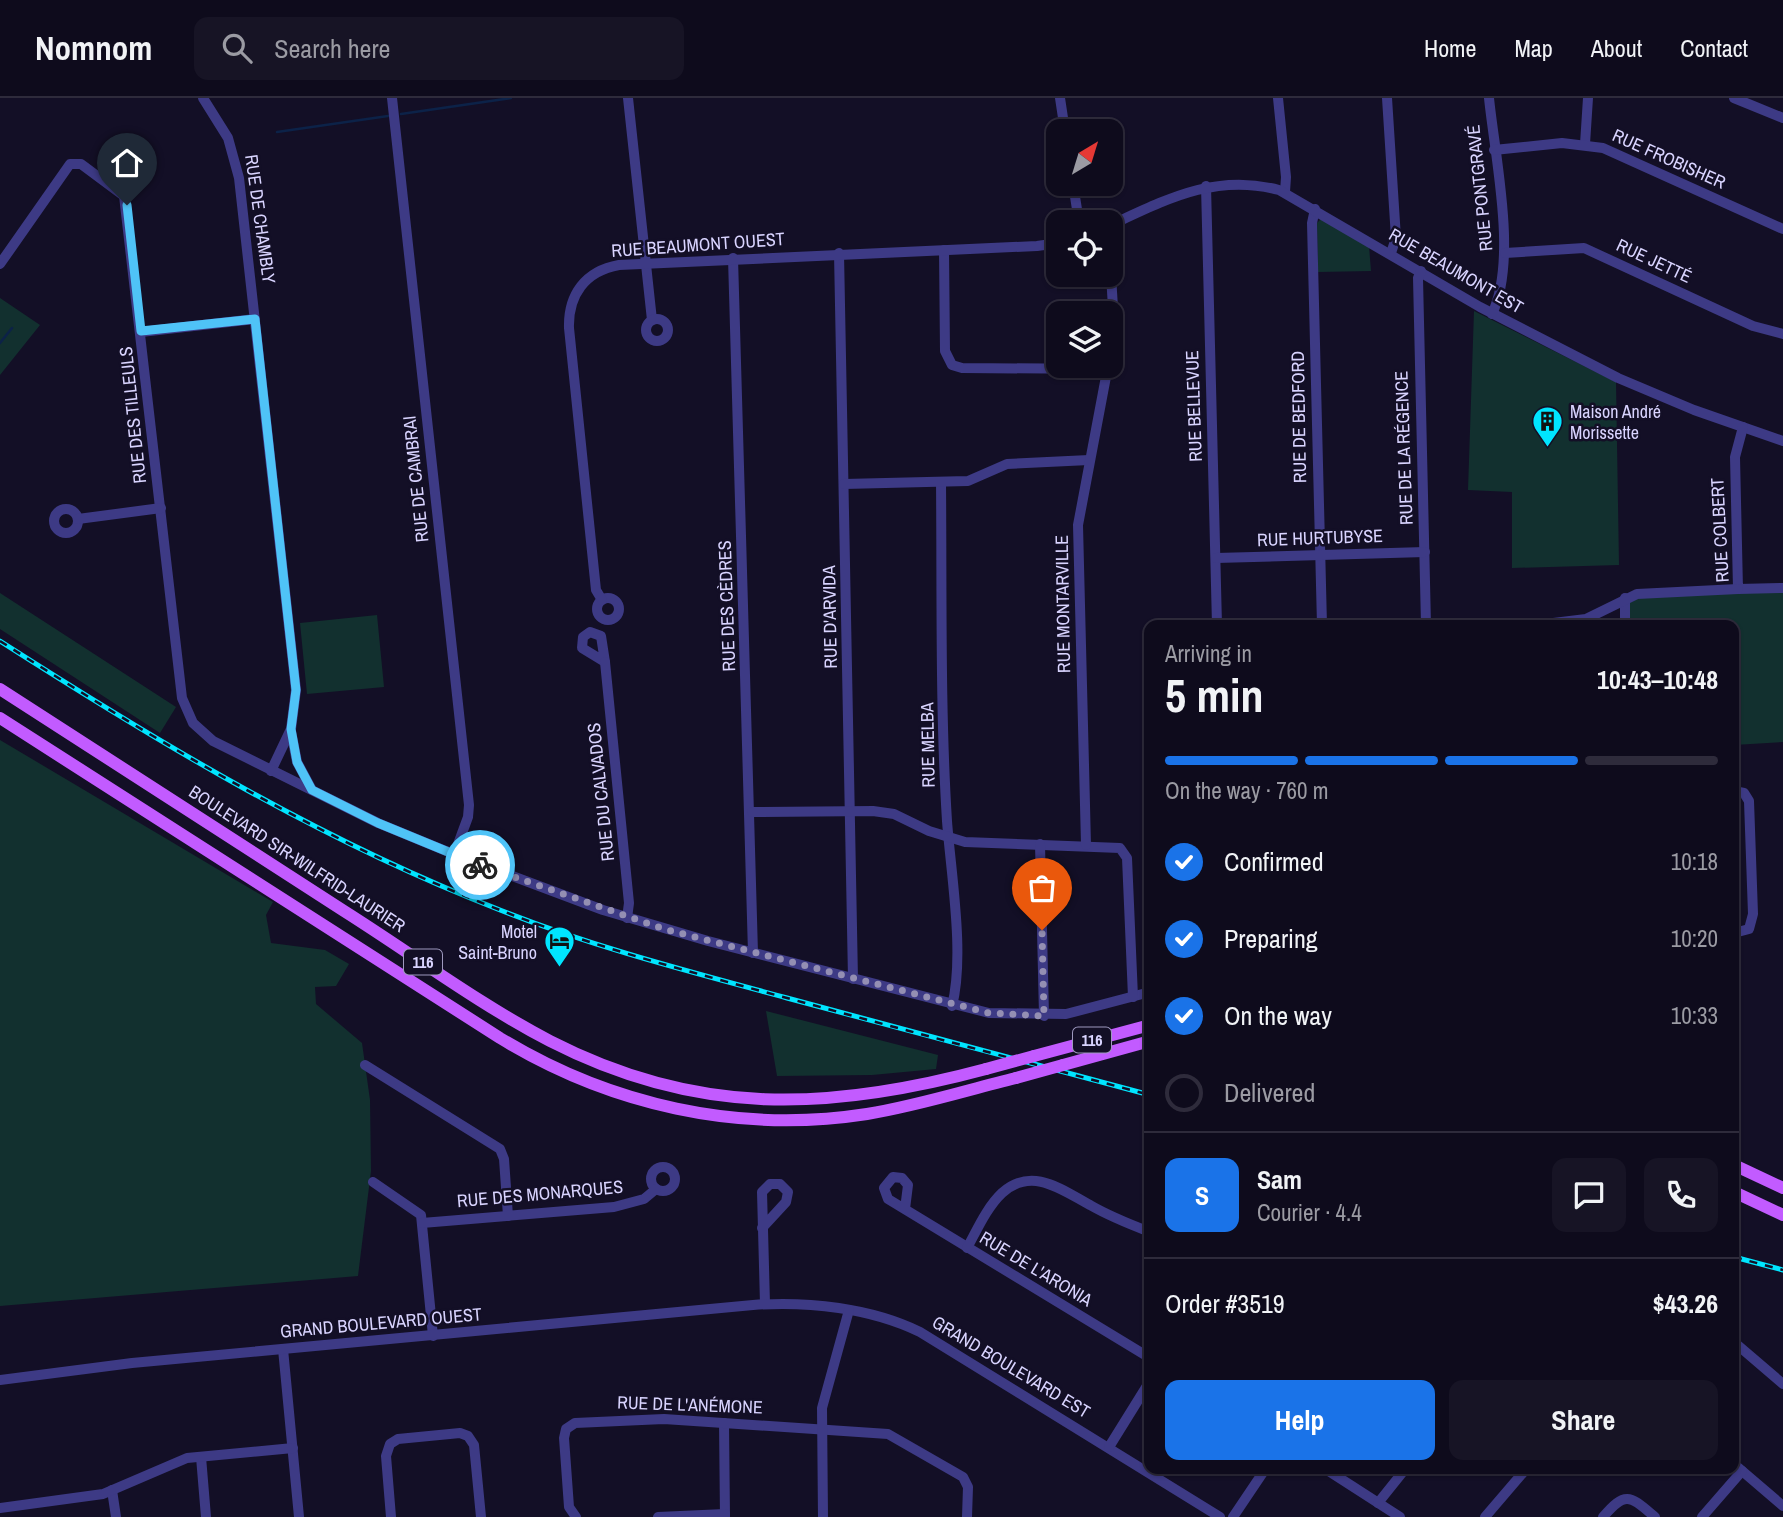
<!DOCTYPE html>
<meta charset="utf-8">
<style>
:root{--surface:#0e0b1c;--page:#171425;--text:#f1f3f6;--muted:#9b9ba3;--line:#2e2b3b;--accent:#1a73e8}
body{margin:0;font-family:"Archivo Narrow",sans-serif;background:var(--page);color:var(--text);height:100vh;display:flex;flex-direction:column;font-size:26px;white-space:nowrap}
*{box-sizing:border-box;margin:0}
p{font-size:23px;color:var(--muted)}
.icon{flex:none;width:38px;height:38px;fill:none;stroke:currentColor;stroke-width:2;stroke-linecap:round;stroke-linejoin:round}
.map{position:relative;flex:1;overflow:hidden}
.sheet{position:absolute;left:1144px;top:522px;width:595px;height:854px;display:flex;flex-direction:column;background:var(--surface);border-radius:14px;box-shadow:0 2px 5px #0004,0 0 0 2px var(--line)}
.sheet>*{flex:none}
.needle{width:46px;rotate:38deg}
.buttons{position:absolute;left:1046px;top:21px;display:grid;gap:14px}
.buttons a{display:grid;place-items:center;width:77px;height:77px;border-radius:14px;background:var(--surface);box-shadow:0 2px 5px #0004,0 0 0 2px var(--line);font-size:35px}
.pin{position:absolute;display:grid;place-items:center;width:60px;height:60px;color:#fff;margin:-72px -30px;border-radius:50% 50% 50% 0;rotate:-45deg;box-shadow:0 0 7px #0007}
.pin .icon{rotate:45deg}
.courier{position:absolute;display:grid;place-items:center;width:70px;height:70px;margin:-35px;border:5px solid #4fc3f7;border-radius:50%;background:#fff;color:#222;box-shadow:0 2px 9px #0007}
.head em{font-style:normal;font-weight:700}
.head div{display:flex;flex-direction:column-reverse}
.head{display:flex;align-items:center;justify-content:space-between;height:119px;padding:0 21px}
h1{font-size:46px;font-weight:700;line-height:52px}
.bar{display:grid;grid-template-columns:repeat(4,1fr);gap:10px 7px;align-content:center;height:84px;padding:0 21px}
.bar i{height:9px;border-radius:5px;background:var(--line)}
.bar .active{background:var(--accent)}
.bar p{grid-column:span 4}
.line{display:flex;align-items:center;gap:18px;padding:0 21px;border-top:2px solid var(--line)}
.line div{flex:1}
.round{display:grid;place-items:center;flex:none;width:74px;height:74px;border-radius:14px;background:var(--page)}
ol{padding:0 21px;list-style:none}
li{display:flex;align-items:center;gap:21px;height:77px}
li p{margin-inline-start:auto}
li .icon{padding:7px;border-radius:50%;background:var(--accent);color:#fff;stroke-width:4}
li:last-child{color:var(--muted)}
li i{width:38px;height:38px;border:4px solid var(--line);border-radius:50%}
.action{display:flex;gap:14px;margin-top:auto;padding:14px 21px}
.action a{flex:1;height:80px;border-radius:14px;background:var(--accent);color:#fff;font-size:28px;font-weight:700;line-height:80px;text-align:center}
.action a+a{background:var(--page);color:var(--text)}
header{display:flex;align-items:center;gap:42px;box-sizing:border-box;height:98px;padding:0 35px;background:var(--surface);border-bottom:2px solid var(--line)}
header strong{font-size:33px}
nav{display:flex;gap:38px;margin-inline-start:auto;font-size:24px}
.search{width:490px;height:63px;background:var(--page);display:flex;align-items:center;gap:18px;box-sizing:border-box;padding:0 24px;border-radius:14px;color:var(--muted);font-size:26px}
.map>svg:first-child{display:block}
.green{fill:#12302f}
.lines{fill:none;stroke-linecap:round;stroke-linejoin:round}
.stream{stroke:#0c2248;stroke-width:2.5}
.minor{stroke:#3d3a85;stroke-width:10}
.major{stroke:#c25bff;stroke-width:12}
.rail-casing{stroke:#00e5ff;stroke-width:5}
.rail{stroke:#130f26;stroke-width:2.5;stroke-dasharray:8;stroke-linecap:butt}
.major-bridge{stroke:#c25bff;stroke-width:12}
.done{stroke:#948fb3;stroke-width:7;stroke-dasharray:0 12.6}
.route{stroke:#4fc3f7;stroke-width:9}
.labels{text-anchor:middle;stroke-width:5;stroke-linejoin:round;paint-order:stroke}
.shield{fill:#130f26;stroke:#9e99be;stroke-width:2}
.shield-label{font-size:16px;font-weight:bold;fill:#d9d4ff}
.street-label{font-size:18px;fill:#d9d4ff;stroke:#130f26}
.poi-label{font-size:18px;fill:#d9d4ff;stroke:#130f26;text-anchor:start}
</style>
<header>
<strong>Nomnom</strong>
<div class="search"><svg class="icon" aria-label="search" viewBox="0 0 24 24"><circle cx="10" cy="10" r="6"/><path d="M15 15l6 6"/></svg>Search here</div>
<nav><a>Home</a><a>Map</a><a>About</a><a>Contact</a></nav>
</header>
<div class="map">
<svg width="1783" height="1419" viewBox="0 0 1783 1419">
<rect width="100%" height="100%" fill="#130f26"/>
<!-- green -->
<g class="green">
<path d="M1321,121L1369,148L1371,173L1318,174L1317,125Z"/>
<path d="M0,200L40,227L0,277Z"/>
<path d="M1474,213L1616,284L1619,467L1512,470V394L1468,392Z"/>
<path d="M1783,490V644L1734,647V527H1625V500Z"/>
<path d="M0,495L176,609L160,635L0,531Z"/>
<path d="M377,517L384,589L307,596L300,525Z"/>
<path d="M0,642L273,804L266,817L271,845L325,852L349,866L336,888L315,889L316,906L362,945L370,1002L371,1073L358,1178L0,1208Z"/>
<path d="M766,913L938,957L936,971L872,977L777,978Z"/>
</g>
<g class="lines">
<!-- stream -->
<g class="stream">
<path d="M401,16L511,0"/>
<path d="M277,34L388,18"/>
<path d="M0,245L12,230"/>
</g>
<!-- minor -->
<g class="minor">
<path d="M203,0L228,40L239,80L296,592L291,631L271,673"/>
<path d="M392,0L469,707L468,719L454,757"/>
<path d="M628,0L652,222"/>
<path d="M1060,0L1065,33"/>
<path d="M1278,0L1286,79L1285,94"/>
<path d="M1387,0L1396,140L1391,155"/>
<path d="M1489,0C1495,60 1518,162 1492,216"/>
<path d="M1734,0L1783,20"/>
<path d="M1585,46L1588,0"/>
<path d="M1494,52L1562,45L1603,50L1783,131"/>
<path d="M1073,86L1079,124"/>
<path d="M1206,88L1217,527"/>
<path d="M1315,111L1312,125L1322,527"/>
<path d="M1111,127C1167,101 1216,75 1279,92L1480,209L1618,280L1694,312L1783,343"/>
<path d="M944,152L945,253L952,267L962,270L1108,271"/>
<path d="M839,155L853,881"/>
<path d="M1505,155L1584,150L1753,228L1783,236"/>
<path d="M733,160L753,855"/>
<path d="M0,166L70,66H81L124,98L182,600L193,625L213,643L378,725L446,753L603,812L708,843L989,915L1066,916L1150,894"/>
<path d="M1421,173L1418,180L1426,527"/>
<path d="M1111,177L1114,226L1111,253"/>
<circle cx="657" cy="232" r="11"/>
<path d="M141,234L255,221"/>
<path d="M1743,329L1735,359L1738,491L1783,490"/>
<path d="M941,384C942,497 940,611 947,723C951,777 965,857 952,908"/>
<path d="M844,386L968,383L1007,366L1089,362"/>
<circle cx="66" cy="423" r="12"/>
<path d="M78,421L161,410"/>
<path d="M1216,460L1425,454"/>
<circle cx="608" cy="511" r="11"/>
<path d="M1625,500V527"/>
<path d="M602,502L596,492L569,230C568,197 585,173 619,167L1037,148L1059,145"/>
<path d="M1537,527L1586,521L1637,496L1738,491"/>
<path d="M590,534L601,538L605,564L582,550L583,539Z"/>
<path d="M605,564L629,805L627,820"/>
<path d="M291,633L297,664L312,692"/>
<path d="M1734,693L1744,695L1749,703L1753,816L1749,831L1734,835"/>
<path d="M752,714L873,713L894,716L929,733L965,744L1120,750L1127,760L1133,899"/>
<path d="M1040,746L1044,918"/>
<path d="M1086,747L1078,427L1108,268"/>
<path d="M365,967L500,1051L504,1061L508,1118"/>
<circle cx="663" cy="1081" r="12"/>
<path d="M373,1084L421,1117L433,1238"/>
<path d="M905,1111L908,1087L902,1080L893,1079L884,1090L888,1101L1150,1260"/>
<path d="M422,1125L614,1109L644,1101L656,1091"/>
<path d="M762,1130L786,1104L788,1094L780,1086H770L762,1094L765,1206"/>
<path d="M967,1150C977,1132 987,1109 1002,1095C1032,1068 1062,1092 1090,1107C1109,1118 1129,1126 1150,1134"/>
<path d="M1734,1244L1783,1286"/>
<path d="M283,1251L299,1419"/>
<path d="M0,1282L132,1265L753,1207C808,1203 871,1210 920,1234L1220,1419"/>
<path d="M724,1325L725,1419"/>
<path d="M1109,1349L1150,1283"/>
<path d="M201,1359L206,1419"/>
<path d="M1734,1366L1783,1408"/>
<path d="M1324,1370L1400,1419"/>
<path d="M112,1392L116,1419"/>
<path d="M1378,1405L1406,1370"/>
<path d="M0,1410L103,1396L187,1360L293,1350"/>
<path d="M391,1419L386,1358L390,1346L398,1341L460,1335L468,1338L474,1347L481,1419"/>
<path d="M576,1419L569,1409L564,1340L566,1331L575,1325L664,1321L888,1336L963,1379L968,1389L967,1419"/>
<path d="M658,1419L725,1416"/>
<path d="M823,1419L822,1310L849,1212"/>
<path d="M1233,1419L1266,1370"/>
<path d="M1485,1419L1527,1370"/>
<path d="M1603,1419C1626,1392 1630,1398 1655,1419"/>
<path d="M1702,1419L1742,1373"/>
</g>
<!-- major -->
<g class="major">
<path d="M0,591C115,665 230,739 344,813C412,856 479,906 550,943C698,1019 830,1013 986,971"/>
<path d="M0,620L500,940C610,1007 738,1036 867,1016C917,1008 967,992 1016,980"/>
<path d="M1034,958L1150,927"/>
<path d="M1063,967L1150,943"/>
<path d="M1734,1067L1783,1090"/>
<path d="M1734,1094L1783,1117"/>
</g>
<defs>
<g id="rail">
<path d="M0,543C161,646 322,743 500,812C593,849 691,874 787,900C908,933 1029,965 1150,997"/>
<path d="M1734,1159L1783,1172"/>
</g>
</defs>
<!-- rail casing -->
<use href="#rail" class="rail-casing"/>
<!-- rail -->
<use href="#rail" class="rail"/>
<!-- major-bridge -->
<g class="major-bridge">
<path d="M986,971L1034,958"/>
<path d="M1016,980L1063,967"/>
</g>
</g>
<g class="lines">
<!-- done -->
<path class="done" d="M480,767L664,831L989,915L1044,918L1042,832"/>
<!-- route -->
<path class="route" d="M127,107L141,233L255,221L296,592L291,631L297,664L312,692L378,725L480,767"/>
</g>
<!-- icons -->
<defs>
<symbol id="building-pin" viewBox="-11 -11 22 30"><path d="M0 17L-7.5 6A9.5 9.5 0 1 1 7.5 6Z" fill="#00e5ff" stroke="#130f26"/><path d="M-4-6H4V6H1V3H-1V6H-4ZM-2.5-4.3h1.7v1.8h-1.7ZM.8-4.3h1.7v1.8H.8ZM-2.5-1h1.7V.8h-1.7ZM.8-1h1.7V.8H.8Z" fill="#111"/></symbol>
<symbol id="hotel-pin" viewBox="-11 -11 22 30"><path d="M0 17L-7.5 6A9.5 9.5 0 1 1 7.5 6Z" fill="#00e5ff" stroke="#130f26"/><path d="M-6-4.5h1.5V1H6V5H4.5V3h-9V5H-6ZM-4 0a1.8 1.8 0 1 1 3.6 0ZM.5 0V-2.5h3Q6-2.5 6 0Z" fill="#111"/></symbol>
</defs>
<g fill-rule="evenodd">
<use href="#building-pin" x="1530" y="306" width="35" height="47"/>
<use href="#hotel-pin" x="542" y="826" width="35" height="47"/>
</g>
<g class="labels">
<!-- shield labels -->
<g class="shield">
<rect x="404" y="851.5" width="38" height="25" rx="5"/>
<rect x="1073" y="929.5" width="38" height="25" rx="5"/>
</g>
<g class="shield-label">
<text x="423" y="870">116</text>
<text x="1092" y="948">116</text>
</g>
<!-- street labels -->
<g class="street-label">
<text transform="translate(1669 61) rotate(24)" y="6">RUE FROBISHER</text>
<text transform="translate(1480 90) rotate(-96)" y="6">RUE PONTGRAVÉ</text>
<text transform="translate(260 121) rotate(82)" y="6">RUE DE CHAMBLY</text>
<text transform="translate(698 147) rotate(-4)" y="6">RUE BEAUMONT OUEST</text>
<text transform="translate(1654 163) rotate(25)" y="6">RUE JETTÉ</text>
<text transform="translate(1456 173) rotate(30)" y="6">RUE BEAUMONT EST</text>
<text transform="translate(1194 308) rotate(-92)" y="6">RUE BELLEVUE</text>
<text transform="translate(133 317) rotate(-96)" y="6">RUE DES TILLEULS</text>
<text transform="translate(1299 319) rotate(-91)" y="6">RUE DE BEDFORD</text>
<text transform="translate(1404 350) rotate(-92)" y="6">RUE DE LA RÉGENCE</text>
<text transform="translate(416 381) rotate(-96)" y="6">RUE DE CAMBRAI</text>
<text transform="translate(1720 432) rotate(-93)" y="6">RUE COLBERT</text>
<text transform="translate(1320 440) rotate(-2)" y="6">RUE HURTUBYSE</text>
<text transform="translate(1063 506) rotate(-91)" y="6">RUE MONTARVILLE</text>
<text transform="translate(727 508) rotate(-92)" y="6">RUE DES CÈDRES</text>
<text transform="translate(830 519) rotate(-91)" y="6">RUE D'ARVIDA</text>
<text transform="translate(928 647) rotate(-91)" y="6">RUE MELBA</text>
<text transform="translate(601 694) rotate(-96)" y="6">RUE DU CALVADOS</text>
<text transform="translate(297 761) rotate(33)" y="6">BOULEVARD SIR-WILFRID-LAURIER</text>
<text transform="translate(540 1096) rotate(-5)" y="6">RUE DES MONARQUES</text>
<text transform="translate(1036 1171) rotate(31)" y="6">RUE DE L'ARONIA</text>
<text transform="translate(381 1225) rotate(-5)" y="6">GRAND BOULEVARD OUEST</text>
<text transform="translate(1011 1269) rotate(31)" y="6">GRAND BOULEVARD EST</text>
<text transform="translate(690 1307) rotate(2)" y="6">RUE DE L'ANÉMONE</text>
</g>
<!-- poi labels -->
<g class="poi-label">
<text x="1570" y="320">Maison André<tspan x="1570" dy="21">Morissette</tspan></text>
<text x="537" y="840" text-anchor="end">Motel<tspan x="537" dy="21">Saint-Bruno</tspan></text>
</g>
</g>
</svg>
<div class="buttons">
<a><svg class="needle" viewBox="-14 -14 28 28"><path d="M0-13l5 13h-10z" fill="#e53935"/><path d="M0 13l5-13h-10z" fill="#9b9ba3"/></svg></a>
<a><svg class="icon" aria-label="locate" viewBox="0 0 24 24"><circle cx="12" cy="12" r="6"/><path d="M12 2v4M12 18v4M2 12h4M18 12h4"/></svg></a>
<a><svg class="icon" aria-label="layers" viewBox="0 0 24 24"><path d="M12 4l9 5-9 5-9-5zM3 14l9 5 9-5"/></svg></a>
</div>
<div class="pin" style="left:1042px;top:832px;background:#ea580c"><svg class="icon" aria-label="bag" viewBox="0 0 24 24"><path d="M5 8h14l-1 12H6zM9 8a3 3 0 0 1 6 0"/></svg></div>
<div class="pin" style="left:127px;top:107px;background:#1f2937"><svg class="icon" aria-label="home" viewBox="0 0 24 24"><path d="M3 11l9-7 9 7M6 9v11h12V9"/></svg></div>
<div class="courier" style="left:480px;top:767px"><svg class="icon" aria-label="bike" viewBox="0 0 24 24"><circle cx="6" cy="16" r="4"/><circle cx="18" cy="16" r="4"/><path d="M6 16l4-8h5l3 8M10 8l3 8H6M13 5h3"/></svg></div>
<section class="sheet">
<div class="head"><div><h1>5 min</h1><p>Arriving in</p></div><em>10:43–10:48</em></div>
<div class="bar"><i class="active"></i><i class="active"></i><i class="active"></i><i></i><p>On the way · 760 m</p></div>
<ol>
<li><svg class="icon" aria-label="check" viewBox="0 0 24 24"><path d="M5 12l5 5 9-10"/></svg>Confirmed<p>10:18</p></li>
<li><svg class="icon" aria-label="check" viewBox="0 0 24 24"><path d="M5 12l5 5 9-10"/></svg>Preparing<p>10:20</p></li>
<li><svg class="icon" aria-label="check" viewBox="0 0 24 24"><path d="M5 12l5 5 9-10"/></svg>On the way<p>10:33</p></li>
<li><i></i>Delivered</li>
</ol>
<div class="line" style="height:126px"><b class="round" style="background:var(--accent);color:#fff">S</b><div><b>Sam</b><p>Courier · 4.4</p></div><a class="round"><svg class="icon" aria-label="chat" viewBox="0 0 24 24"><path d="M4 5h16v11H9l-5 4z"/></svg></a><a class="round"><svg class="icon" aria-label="phone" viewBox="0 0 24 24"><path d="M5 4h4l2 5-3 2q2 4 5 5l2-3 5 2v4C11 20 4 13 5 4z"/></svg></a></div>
<div class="line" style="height:91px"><div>Order #3519</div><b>$43.26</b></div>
<div class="action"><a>Help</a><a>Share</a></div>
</section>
</div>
